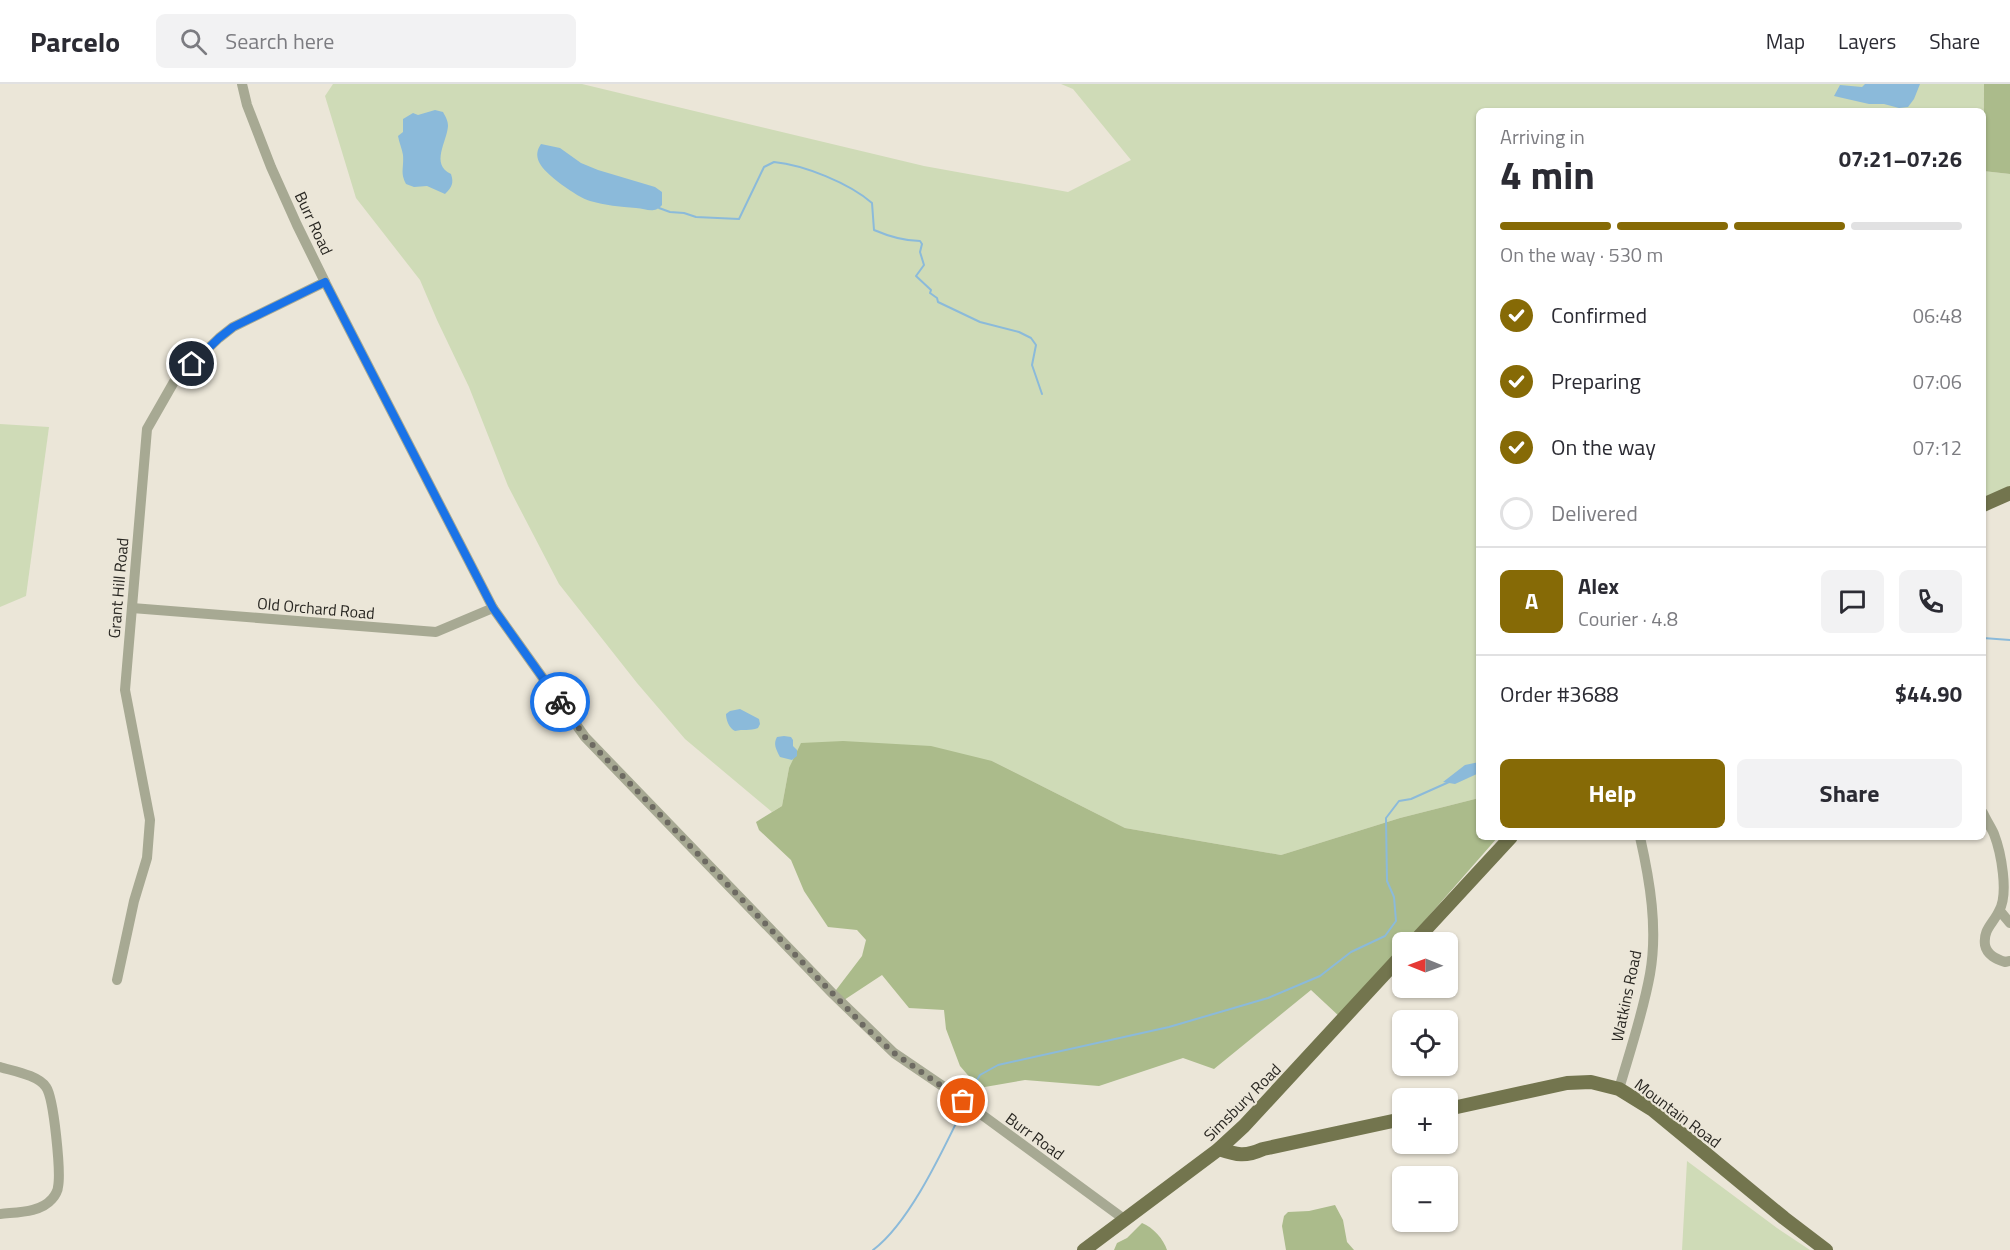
<!DOCTYPE html>
<meta charset="utf-8">
<style>
:root{--surface:#fff;--page:#f2f2f3;--text:#2b2b33;--muted:#7c7c81;--line:#e1e1e2;--accent:#866a06}
body{margin:0;font-family:"Titillium Web",sans-serif;background:var(--page);color:var(--text);height:100vh;display:flex;flex-direction:column;font-size:22px;white-space:nowrap}
*{box-sizing:border-box;margin:0}
p{font-size:20px;color:var(--muted)}
.icon{flex:none;width:33px;height:33px;fill:none;stroke:currentColor;stroke-width:2;stroke-linecap:round;stroke-linejoin:round}
.map{position:relative;flex:1;overflow:hidden}
.sheet{position:absolute;left:1476px;top:24px;width:510px;height:732px;display:flex;flex-direction:column;background:var(--surface);border-radius:9px;box-shadow:0 2px 4px #0004}
.sheet>*{flex:none}
.needle{width:39px;rotate:271deg}
.tools{position:absolute;left:1392px;top:848px;display:grid;gap:12px}
.tools a{display:grid;place-items:center;width:66px;height:66px;border-radius:9px;background:var(--surface);box-shadow:0 2px 4px #0004;font-size:30px}
.pin{position:absolute;display:grid;place-items:center;width:51px;height:51px;color:#fff;margin:-26px;border:3px solid #fff;border-radius:50%;box-shadow:0 2px 6px #0007}
.courier{position:absolute;display:grid;place-items:center;width:60px;height:60px;margin:-30px;border:4px solid #1a73e8;border-radius:50%;background:#fff;color:#222;box-shadow:0 2px 8px #0007}
.headline em{font-style:normal;font-weight:700}
.headline div{display:flex;flex-direction:column-reverse}
.headline{display:flex;align-items:center;justify-content:space-between;height:102px;padding:0 24px}
h1{font-size:39px;font-weight:700;line-height:45px}
.bar{display:grid;grid-template-columns:repeat(4,1fr);gap:9px 6px;align-content:center;height:72px;padding:0 24px}
.bar i{height:8px;border-radius:4px;background:var(--line)}
.bar .active{background:var(--accent)}
.bar p{grid-column:span 4}
.line{display:flex;align-items:center;gap:15px;padding:0 24px;border-top:2px solid var(--line)}
.line div{flex:1}
.round{display:grid;place-items:center;flex:none;width:63px;height:63px;border-radius:9px;background:var(--page)}
ol{padding:0 24px;list-style:none}
li{display:flex;align-items:center;gap:18px;height:66px}
li p{margin-inline-start:auto}
li .icon{padding:6px;border-radius:50%;background:var(--accent);color:#fff;stroke-width:4}
li:last-child{color:var(--muted)}
li i{width:33px;height:33px;border:3px solid var(--line);border-radius:50%}
.primary-button{display:flex;gap:12px;margin-top:auto;padding:12px 24px}
.primary-button a{flex:1;height:69px;border-radius:9px;background:var(--accent);color:#fff;font-size:24px;font-weight:700;line-height:69px;text-align:center}
.primary-button a+a{background:var(--page);color:var(--text)}
header{display:flex;align-items:center;gap:36px;box-sizing:border-box;height:84px;padding:0 30px;background:var(--surface);border-bottom:2px solid var(--line)}
header strong{font-size:28px}
nav{display:flex;gap:33px;margin-inline-start:auto;font-size:21px}
.search{width:420px;height:54px;background:var(--page);display:flex;align-items:center;gap:15px;box-sizing:border-box;padding:0 21px;border-radius:9px;color:var(--muted);font-size:22px}
.map>svg:first-child{display:block}
.green{fill:#cfdbb7}
.forest{fill:#abbb8b}
.water{fill:#8bbada}
.lines{fill:none;stroke-linecap:round;stroke-linejoin:round}
.stream{stroke:#8bbada;stroke-width:2}
.minor{stroke:#a7a993;stroke-width:10}
.major{stroke:#73754e;stroke-width:14}
.done{stroke:#6d6a62;stroke-width:6;stroke-dasharray:0 10.8}
.route{stroke:#1a73e8;stroke-width:8}
.labels{text-anchor:middle;stroke-width:4.5;stroke-linejoin:round;paint-order:stroke}
.street-label{font-size:16px;fill:#292722;stroke:#ebe6d8}
</style>
<header>
<strong>Parcelo</strong>
<div class="search"><svg class="icon" aria-label="search" viewBox="0 0 24 24"><circle cx="10" cy="10" r="6"/><path d="M15 15l6 6"/></svg>Search here</div>
<nav><a>Map</a><a>Layers</a><a>Share</a></nav>
</header>
<div class="map">
<svg width="2010" height="1166" viewBox="0 0 2010 1166">
<rect width="100%" height="100%" fill="#ebe6d8"/>
<!-- green -->
<g class="green">
<path d="M333,0H582L924,82L1068,108L1131,76L1073,5L1061,0H1984L1983,51V27H1479V714L1400,734L1281,771L1125,744L992,677L789,684L782,722L772,728L685,655L637,599L559,500L508,402L469,303L437,236L420,196L356,114L325,12Z"/>
<path d="M1983,87L2010,90V403L1983,414Z"/>
<path d="M0,340L49,343L26,512L0,523Z"/>
<path d="M1687,1077L1777,1144L1810,1166H1682Z"/>
</g>
<!-- forest -->
<g class="forest">
<path d="M1984,0H2010V90L1983,87Z"/>
<path d="M843,657L931,662L992,677L1125,744L1281,771L1400,734L1479,714V753H1498L1406,858H1402V862L1340,933L1311,906L1214,985L1183,974L1099,1002L1025,996L979,1004L960,982L946,945L944,926L909,924L882,891L841,918L833,910L862,872L866,856L857,846L828,843L804,807L791,776L759,746L756,738L782,722L789,684L801,659Z"/>
<path d="M1335,1121L1343,1136L1347,1158L1354,1166H1286L1282,1142L1284,1132L1288,1128L1309,1127Z"/>
<path d="M1142,1139C1153,1143 1164,1156 1167,1166H1114L1117,1159L1127,1154Z"/>
</g>
<!-- water -->
<g class="water">
<path d="M1865,0H1920L1914,15L1908,23L1899,24L1884,20H1869L1834,12L1840,1L1862,3Z"/>
<path d="M435,26L443,28C445,32 448,36 448,42C447,58 430,80 451,90C454,99 452,103 445,110L427,102L414,103L406,100C400,88 404,85 403,71C402,65 399,58 398,52L403,48V35L413,29L418,31Z"/>
<path d="M541,60L560,64L581,79L598,86L655,103L662,108V121C654,130 647,125 636,124C620,123 605,121 590,117C577,113 544,90 539,78C536,71 537,66 541,60Z"/>
<path d="M740,625L759,635L760,640L758,644C750,647 743,645 735,647C729,644 726,636 726,630L730,627Z"/>
<path d="M784,652L791,653L793,656V662L797,666V672L792,676L780,673C776,665 773,660 777,653Z"/>
<path d="M1479,678V689L1455,700L1443,698L1465,681Z"/>
</g>
<g class="lines">
<!-- stream -->
<g class="stream">
<path d="M659,124L670,128L684,129L696,133L739,135L764,83L774,78C804,81 849,99 872,119L874,146C888,152 905,157 920,157L922,160L920,168L924,181L916,192L931,206L930,209L937,214L938,218L980,238L1019,248L1031,254L1036,261L1032,281L1042,310"/>
<path d="M1983,554L2010,556"/>
<path d="M969,1009L980,991L998,981L1169,943L1268,914L1320,892L1351,868L1385,852L1396,837L1394,813L1387,797L1386,734L1399,717L1411,715L1449,698"/>
<path d="M873,1166C909,1139 941,1070 961,1029"/>
</g>
<!-- minor -->
<g class="minor">
<path d="M242,0L247,21L271,83L297,141L325,198L493,524L585,653L833,910L894,969L944,1003L1124,1135"/>
<path d="M132,524L436,548L493,524"/>
<path d="M1983,729C1986,736 1991,743 1994,750C2001,768 2009,810 1999,827C1993,840 1983,845 1985,861C1987,871 1996,875 2005,878L2010,877"/>
<path d="M2000,827L2010,839"/>
<path d="M117,896L134,817L147,774L150,736L125,606L147,345L175,296L219,254L233,243L325,198"/>
<path d="M0,983C13,987 38,991 46,1003C54,1014 61,1089 58,1103C58,1106 55,1112 52,1115C40,1129 17,1128 0,1130"/>
<path d="M1619,1005C1630,967 1643,929 1650,890C1658,845 1650,797 1640,753"/>
</g>
<!-- major -->
<g class="major">
<path d="M1983,421L2010,409"/>
<path d="M1414,858L1511,753"/>
<path d="M1448,1025L1567,999L1591,998L1619,1005L1653,1026L1784,1134L1826,1166"/>
<path d="M1219,1065C1237,1071 1245,1073 1263,1065L1402,1035"/>
<path d="M1084,1166L1219,1065L1244,1042L1402,871"/>
</g>
</g>
<g class="lines">
<!-- done -->
<path class="done" d="M560,618L585,653L864,942L894,969L963,1017"/>
<!-- route -->
<path class="route" d="M192,280L219,254L233,243L325,198L493,524L560,618"/>
</g>
<g class="labels">
<!-- street labels -->
<g class="street-label">
<text transform="translate(314 139) rotate(65)" y="6">Burr Road</text>
<text transform="translate(118 504) rotate(-85)" y="6">Grant Hill Road</text>
<text transform="translate(316 524) rotate(5)" y="6">Old Orchard Road</text>
<text transform="translate(1626 912) rotate(-78)" y="6">Watkins Road</text>
<text transform="translate(1242 1018) rotate(-45)" y="6">Simsbury Road</text>
<text transform="translate(1678 1029) rotate(37)" y="6">Mountain Road</text>
<text transform="translate(1035 1052) rotate(36)" y="6">Burr Road</text>
</g>
</g>
</svg>
<div class="tools">
<a><svg class="needle" viewBox="-14 -14 28 28"><path d="M0-13l5 13h-10z" fill="#e53935"/><path d="M0 13l5-13h-10z" fill="#7c7c81"/></svg></a>
<a><svg class="icon" aria-label="locate" viewBox="0 0 24 24"><circle cx="12" cy="12" r="6"/><path d="M12 2v4M12 18v4M2 12h4M18 12h4"/></svg></a>
<a>+</a>
<a>−</a>
</div>
<div class="pin" style="left:963px;top:1017px;background:#ea580c"><svg class="icon" aria-label="bag" viewBox="0 0 24 24"><path d="M5 8h14l-1 12H6zM9 8a3 3 0 0 1 6 0"/></svg></div>
<div class="pin" style="left:192px;top:280px;background:#1f2937"><svg class="icon" aria-label="home" viewBox="0 0 24 24"><path d="M3 11l9-7 9 7M6 9v11h12V9"/></svg></div>
<div class="courier" style="left:560px;top:618px"><svg class="icon" aria-label="bike" viewBox="0 0 24 24"><circle cx="6" cy="16" r="4"/><circle cx="18" cy="16" r="4"/><path d="M6 16l4-8h5l3 8M10 8l3 8H6M13 5h3"/></svg></div>
<section class="sheet">
<div class="headline"><div><h1>4 min</h1><p>Arriving in</p></div><em>07:21–07:26</em></div>
<div class="bar"><i class="active"></i><i class="active"></i><i class="active"></i><i></i><p>On the way · 530 m</p></div>
<ol>
<li><svg class="icon" aria-label="check" viewBox="0 0 24 24"><path d="M5 12l5 5 9-10"/></svg>Confirmed<p>06:48</p></li>
<li><svg class="icon" aria-label="check" viewBox="0 0 24 24"><path d="M5 12l5 5 9-10"/></svg>Preparing<p>07:06</p></li>
<li><svg class="icon" aria-label="check" viewBox="0 0 24 24"><path d="M5 12l5 5 9-10"/></svg>On the way<p>07:12</p></li>
<li><i></i>Delivered</li>
</ol>
<div class="line" style="height:108px"><b class="round" style="background:var(--accent);color:#fff">A</b><div><b>Alex</b><p>Courier · 4.8</p></div><a class="round"><svg class="icon" aria-label="chat" viewBox="0 0 24 24"><path d="M4 5h16v11H9l-5 4z"/></svg></a><a class="round"><svg class="icon" aria-label="phone" viewBox="0 0 24 24"><path d="M5 4h4l2 5-3 2q2 4 5 5l2-3 5 2v4C11 20 4 13 5 4z"/></svg></a></div>
<div class="line" style="height:78px"><div>Order #3688</div><b>$44.90</b></div>
<div class="primary-button"><a>Help</a><a>Share</a></div>
</section>
</div>
